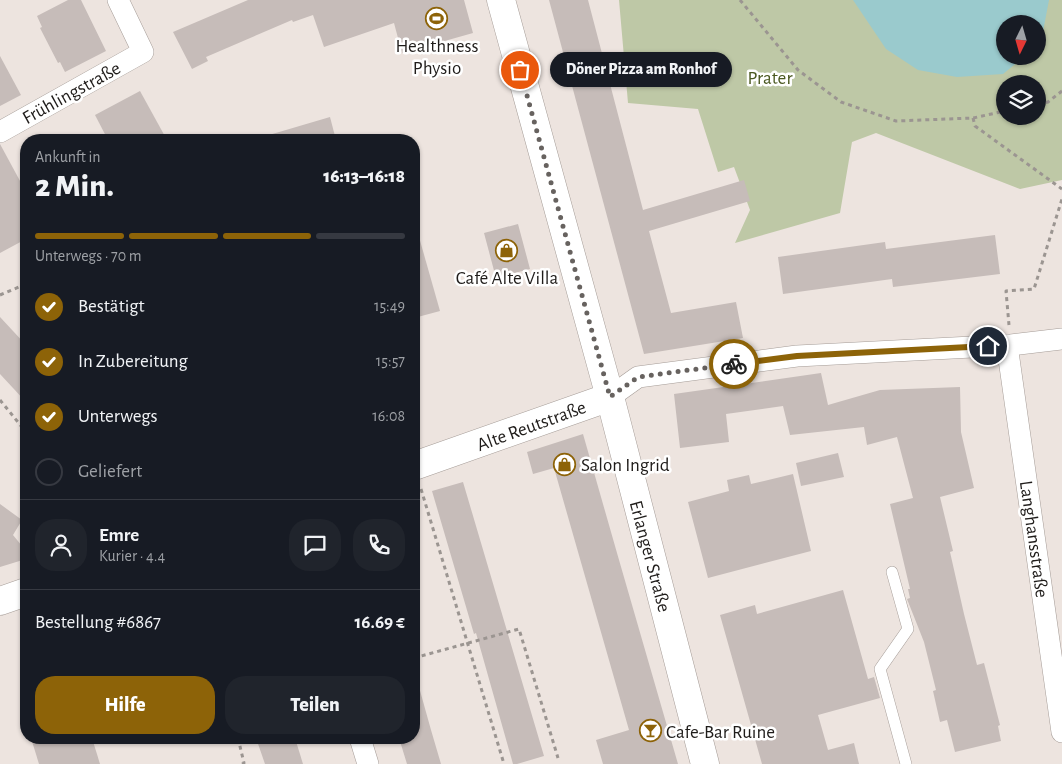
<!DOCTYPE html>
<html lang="de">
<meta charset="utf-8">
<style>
:root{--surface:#171b24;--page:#20242c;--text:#f1f3f6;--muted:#9ea1a6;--line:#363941;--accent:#8d6308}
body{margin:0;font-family:"Alegreya Sans",sans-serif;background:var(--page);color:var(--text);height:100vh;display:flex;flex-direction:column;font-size:19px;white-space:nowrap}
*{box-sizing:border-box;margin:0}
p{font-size:16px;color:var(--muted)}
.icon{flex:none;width:28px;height:28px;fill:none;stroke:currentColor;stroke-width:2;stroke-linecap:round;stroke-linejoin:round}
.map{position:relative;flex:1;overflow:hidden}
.sheet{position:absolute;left:20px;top:134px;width:400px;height:610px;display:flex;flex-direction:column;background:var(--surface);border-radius:20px;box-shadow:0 1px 4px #0004}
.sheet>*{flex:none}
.needle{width:32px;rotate:185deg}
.controls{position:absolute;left:996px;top:15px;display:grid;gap:10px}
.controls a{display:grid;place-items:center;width:50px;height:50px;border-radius:50%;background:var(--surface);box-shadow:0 1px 4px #0004;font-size:25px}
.pin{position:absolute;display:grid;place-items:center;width:42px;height:42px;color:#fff;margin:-21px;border:2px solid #fff;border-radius:50%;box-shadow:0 1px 5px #0007}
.courier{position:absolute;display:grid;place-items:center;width:50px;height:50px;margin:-25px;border:4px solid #8d6308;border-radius:50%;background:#fff;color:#222;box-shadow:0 1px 6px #0007}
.bubble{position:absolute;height:35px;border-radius:18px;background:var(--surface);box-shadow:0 1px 4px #0004;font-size:16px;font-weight:800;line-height:35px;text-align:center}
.headline em{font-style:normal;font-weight:800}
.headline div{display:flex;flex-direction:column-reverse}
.headline{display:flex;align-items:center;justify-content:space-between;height:85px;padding:0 15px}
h1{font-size:32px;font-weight:800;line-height:38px}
.bar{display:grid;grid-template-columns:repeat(4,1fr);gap:8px 5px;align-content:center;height:60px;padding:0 15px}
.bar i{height:6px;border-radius:4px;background:var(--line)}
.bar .current{background:var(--accent)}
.bar p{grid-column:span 4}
.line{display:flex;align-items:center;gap:12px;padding:0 15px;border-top:1px solid var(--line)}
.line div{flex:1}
.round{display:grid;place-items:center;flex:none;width:52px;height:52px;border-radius:20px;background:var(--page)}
ol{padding:0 15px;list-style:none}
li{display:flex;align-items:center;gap:15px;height:55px}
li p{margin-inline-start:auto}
li .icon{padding:5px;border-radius:50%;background:var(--accent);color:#fff;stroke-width:4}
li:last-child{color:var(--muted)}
li i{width:28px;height:28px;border:2px solid var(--line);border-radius:50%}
.action{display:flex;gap:10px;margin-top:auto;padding:10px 15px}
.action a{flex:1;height:58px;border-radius:20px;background:var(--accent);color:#fff;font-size:20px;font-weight:800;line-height:58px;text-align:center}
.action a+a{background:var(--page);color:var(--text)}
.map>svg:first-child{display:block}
.green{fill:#bec8a6;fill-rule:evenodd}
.water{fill:#9acacd}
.building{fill:#c6bcb9}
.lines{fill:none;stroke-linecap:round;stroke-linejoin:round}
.service-casing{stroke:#a59c97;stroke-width:12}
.minor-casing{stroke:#a59c97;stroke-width:22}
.secondary-casing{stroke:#a59c97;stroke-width:29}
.path{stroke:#9b9591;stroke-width:3;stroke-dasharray:4 4;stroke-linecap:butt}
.service{stroke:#fff;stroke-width:11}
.minor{stroke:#fff;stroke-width:21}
.secondary{stroke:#fff;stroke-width:28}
.done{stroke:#67625f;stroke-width:5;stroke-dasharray:0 9}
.route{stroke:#8d6308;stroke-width:6}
.labels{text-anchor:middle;stroke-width:5;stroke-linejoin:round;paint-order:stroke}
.poi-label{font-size:19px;fill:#1f1c1a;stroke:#fff}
.park-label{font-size:19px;fill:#4b5921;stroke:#fff}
.street-label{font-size:19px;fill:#1f1c1a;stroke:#fff}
</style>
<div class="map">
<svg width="1062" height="764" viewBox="0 0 1062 764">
<rect width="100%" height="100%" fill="#ede4df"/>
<!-- green -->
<path class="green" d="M619,0H1062V180L1020,189L876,133L852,142L840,213L735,243L750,210L734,167L718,172L698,109L628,103ZM1005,24H1038V56H1005ZM1005,84H1038V116H1005Z"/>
<!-- water -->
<path class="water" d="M853,0H1049L1041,42L1038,45V24H1005V56H1025L1003,74L957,77L918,70L886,49Z"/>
<!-- building -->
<g class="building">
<path d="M68,0H81L106,51L65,72L60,62L58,63L40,28L42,27L37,16Z"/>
<path d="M248,0H464L473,33L402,53L394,23L324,47L313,15L293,22L292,20L206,57L208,61L192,69L173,32Z"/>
<path d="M549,0H588L643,210L744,180L750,201L649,231L671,313L736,302L743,338L644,354Z"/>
<path d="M0,56L21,95L0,106Z"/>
<path d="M140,91L167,140H108L95,115Z"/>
<path d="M330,117L336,140H270L269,135Z"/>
<path d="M0,144L26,192V239L0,253Z"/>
<path d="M518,224L530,269L496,278L484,233Z"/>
<path d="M995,235L1000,274L893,287L892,279L783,294L778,257L885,242L886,249Z"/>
<path d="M419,237L440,311L414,318V238Z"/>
<path d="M0,317L26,345V402L0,374Z"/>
<path d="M821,373L828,405L880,390L960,387L961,432L974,488L940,497L953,551L950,552L964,614L977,665L984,663L1000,725L998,726L1001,741L955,752L947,720L940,722L933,691L936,690L924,642L907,599L910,598L908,589H910L890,504L913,498L897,437L867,445L864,427L790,435L783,406L726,414L729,442L680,448L674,394Z"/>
<path d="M583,434L617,553L678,764H603L596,740L629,730L554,468L533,474L527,452Z"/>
<path d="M838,453L844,477L801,486L796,463Z"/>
<path d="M793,474L811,551L708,578L688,502L729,491L727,480L749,475L751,484Z"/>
<path d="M463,482L544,756L517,764H513L476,633L474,634L432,491Z"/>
<path d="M0,504L22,520L13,535L26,551V559L0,567Z"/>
<path d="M843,590L868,679L874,677L880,698L818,715L828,750L854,743L859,764H762L720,615L755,605L757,614Z"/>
<path d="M419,687L431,730L441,764H407L399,738H414V688Z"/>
<path d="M31,738H92L100,764H39Z"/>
<path d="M256,738H295L303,764H265Z"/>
</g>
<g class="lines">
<defs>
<path id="service" d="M892,572L908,629L880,669L906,764"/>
<g id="minor">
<path d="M0,132L143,52L118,0"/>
<path d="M1007,345L1062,732"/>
<path d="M610,397L638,377L797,356L1011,345L1062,339"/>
<path d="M360,738L368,764"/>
</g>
<g id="secondary">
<path d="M501,0L610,397L705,764"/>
<path d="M414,466L610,397"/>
<path d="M0,601L26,592"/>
</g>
</defs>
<!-- service casing -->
<use href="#service" class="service-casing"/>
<!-- minor casing -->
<use href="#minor" class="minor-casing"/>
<!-- secondary casing -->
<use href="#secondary" class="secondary-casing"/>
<!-- path -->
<g class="path">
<path d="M740,0L798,70L841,102L896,121L973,118L1005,111"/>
<path d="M1038,104L1048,102L1062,91"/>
<path d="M973,118L975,126L1062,189"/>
<path d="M0,295L26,284"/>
<path d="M1009,325L1006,291L1034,289L1062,199"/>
<path d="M0,400L26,432"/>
<path d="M421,489L504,764"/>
<path d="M414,658L519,629L558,758"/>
<path d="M238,738L244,763L242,764"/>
</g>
<!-- service -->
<use href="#service" class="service"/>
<!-- minor -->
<use href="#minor" class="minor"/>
<!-- secondary -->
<use href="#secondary" class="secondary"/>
</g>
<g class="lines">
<!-- done -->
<path class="done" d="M520,70L610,397L638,377L734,364"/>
<!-- route -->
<path class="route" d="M734,364L797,356L988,346"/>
</g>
<!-- icons -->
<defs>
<symbol id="stadium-ring" viewBox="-11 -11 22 22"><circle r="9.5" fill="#fff" stroke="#8d6308" stroke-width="1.5"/><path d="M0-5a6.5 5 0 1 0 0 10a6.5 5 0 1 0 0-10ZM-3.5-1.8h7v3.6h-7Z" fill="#8d6308"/></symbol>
<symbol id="shop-ring" viewBox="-11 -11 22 22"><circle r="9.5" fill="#fff" stroke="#8d6308" stroke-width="1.5"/><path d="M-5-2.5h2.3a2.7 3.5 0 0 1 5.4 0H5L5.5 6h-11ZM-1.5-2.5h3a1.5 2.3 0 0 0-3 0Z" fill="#8d6308"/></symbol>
<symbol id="bar-ring" viewBox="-11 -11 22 22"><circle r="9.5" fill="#fff" stroke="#8d6308" stroke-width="1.5"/><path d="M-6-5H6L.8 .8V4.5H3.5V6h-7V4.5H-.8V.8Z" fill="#8d6308"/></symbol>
</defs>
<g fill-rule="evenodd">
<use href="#stadium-ring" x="424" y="6" width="25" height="25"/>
<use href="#shop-ring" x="494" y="238" width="25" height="25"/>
<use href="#shop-ring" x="552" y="452" width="25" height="25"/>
<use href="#bar-ring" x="638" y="718" width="25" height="25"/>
</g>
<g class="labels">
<!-- poi labels -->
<g class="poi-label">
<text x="437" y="52">Healthness<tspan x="437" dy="22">Physio</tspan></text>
<text x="507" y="284">Café Alte Villa</text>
<text x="581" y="471" text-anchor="start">Salon Ingrid</text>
<text x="666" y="738" text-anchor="start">Cafe-Bar Ruine</text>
</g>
<!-- park labels -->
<g class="park-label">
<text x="770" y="84">Prater</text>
</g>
<!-- street labels -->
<g class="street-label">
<text transform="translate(71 92) rotate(-29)" y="7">Frühlingstraße</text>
<text transform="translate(531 425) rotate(-20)" y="7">Alte Reutstraße</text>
<text transform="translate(1035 539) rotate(82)" y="7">Langhansstraße</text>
<text transform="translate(651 556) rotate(75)" y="7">Erlanger Straße</text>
</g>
</g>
</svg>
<div class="controls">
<a><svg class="needle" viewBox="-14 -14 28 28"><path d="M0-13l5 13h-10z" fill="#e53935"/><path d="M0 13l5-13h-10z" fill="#9ea1a6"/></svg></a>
<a><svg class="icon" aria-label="layers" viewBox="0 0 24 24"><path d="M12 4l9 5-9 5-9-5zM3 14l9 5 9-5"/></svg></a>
</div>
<div class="pin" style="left:520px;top:70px;background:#ea580c"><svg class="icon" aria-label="bag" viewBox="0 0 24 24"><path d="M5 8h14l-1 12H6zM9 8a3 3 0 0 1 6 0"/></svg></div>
<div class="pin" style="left:988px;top:346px;background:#1f2937"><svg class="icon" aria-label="home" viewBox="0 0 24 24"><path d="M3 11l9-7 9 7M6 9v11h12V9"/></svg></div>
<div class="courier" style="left:734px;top:364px"><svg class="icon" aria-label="bike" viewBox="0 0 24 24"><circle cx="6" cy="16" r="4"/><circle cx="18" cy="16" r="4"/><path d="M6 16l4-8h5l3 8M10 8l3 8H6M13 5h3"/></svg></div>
<div class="bubble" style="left:550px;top:52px;width:182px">Döner Pizza am Ronhof</div>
<section class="sheet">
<div class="headline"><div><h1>2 Min.</h1><p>Ankunft in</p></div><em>16:13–16:18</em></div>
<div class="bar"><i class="current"></i><i class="current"></i><i class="current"></i><i></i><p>Unterwegs · 70 m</p></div>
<ol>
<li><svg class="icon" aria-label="check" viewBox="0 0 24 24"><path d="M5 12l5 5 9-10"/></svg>Bestätigt<p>15:49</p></li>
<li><svg class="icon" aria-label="check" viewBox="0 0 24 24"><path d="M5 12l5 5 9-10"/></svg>In Zubereitung<p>15:57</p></li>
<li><svg class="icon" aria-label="check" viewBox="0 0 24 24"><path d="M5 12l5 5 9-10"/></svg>Unterwegs<p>16:08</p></li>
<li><i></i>Geliefert</li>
</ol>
<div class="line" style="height:90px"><a class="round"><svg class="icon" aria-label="person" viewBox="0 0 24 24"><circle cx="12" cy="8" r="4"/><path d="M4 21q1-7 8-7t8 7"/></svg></a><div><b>Emre</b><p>Kurier · 4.4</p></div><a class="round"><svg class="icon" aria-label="chat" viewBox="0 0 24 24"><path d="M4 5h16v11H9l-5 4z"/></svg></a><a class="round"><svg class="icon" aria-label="phone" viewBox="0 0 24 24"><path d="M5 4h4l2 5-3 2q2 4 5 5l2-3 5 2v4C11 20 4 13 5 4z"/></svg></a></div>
<div class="line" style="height:65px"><div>Bestellung #6867</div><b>16.69 €</b></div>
<div class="action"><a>Hilfe</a><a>Teilen</a></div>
</section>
</div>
